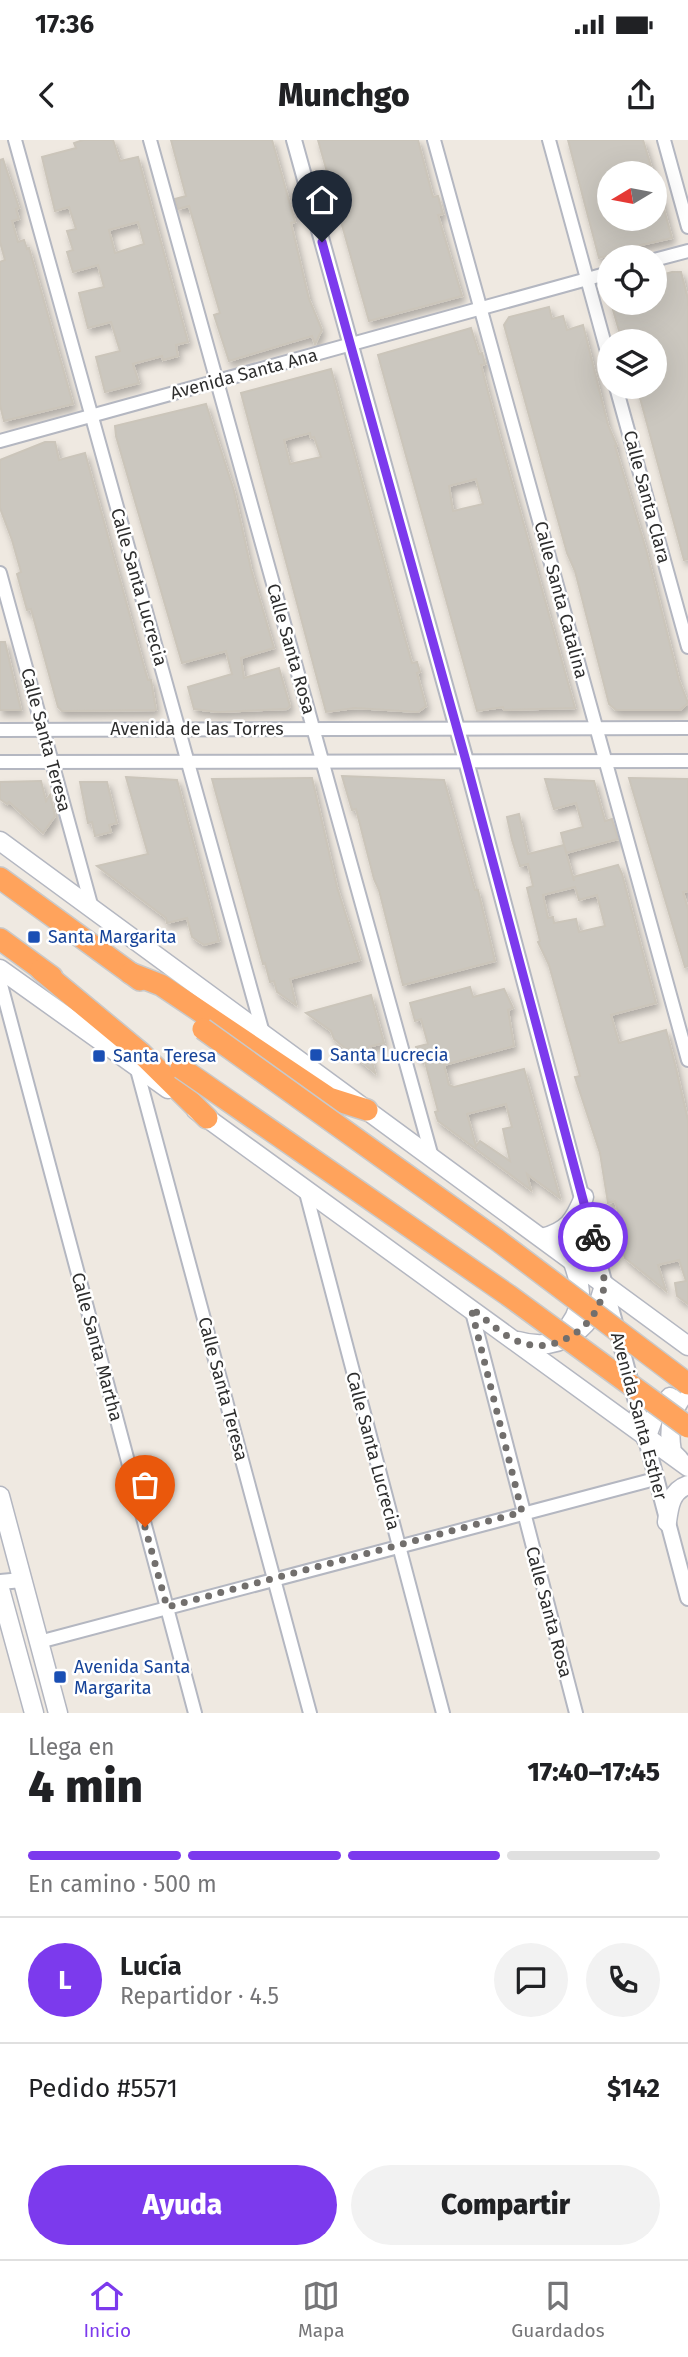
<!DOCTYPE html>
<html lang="es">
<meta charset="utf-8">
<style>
:root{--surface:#fff;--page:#f2f2f2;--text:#202124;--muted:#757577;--line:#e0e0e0;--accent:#7c3aed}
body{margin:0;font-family:"Fira Sans",sans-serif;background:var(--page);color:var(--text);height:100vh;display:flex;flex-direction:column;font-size:26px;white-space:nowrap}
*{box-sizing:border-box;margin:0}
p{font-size:23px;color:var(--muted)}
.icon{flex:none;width:38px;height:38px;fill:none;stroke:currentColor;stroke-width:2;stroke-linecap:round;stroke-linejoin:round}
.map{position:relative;height:1573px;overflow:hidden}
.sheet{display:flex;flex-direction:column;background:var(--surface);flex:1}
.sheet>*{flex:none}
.needle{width:46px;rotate:260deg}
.controls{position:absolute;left:597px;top:21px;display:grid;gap:14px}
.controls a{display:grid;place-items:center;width:70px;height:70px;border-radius:50%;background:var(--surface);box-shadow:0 7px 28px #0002;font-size:35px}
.pin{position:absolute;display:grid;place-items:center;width:60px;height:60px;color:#fff;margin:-72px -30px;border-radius:50% 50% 50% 0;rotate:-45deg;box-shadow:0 0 7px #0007}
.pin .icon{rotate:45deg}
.courier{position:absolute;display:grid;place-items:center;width:70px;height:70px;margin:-35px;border:5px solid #7c3aed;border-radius:50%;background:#fff;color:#222;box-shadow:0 2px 9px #0007}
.headline em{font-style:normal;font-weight:800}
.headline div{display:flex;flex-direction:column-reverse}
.headline{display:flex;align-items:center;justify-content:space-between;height:119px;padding:0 28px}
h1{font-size:46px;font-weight:800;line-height:52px}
.bar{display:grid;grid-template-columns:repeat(4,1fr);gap:10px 7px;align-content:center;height:84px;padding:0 28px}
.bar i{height:9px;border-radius:5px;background:var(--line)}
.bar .selected{background:var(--accent)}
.bar p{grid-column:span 4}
.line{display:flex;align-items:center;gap:18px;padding:0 28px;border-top:2px solid var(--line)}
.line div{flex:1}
.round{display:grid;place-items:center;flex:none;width:74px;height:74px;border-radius:37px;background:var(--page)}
.action{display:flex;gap:14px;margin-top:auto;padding:14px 28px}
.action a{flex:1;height:80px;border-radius:42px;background:var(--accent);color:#fff;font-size:28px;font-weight:800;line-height:80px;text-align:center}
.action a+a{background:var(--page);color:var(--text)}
.status{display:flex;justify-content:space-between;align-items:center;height:49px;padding:0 35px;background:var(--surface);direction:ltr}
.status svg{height:19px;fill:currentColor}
header{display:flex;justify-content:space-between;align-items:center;height:91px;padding:0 28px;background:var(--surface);font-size:32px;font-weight:800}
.tab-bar{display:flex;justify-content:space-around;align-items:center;height:98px;border-top:2px solid var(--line);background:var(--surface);font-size:19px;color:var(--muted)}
.tab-bar a{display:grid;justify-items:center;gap:4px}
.tab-bar .selected{color:var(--accent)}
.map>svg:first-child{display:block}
.building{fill:#cbc7bf;stroke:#cbc5ba;stroke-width:2;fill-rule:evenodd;filter:url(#shadow)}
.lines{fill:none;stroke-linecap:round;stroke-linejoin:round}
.minor-casing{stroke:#b4b7c1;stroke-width:16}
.tertiary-casing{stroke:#b4b7c1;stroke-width:18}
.secondary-casing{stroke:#b4b7c1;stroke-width:21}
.motorway-casing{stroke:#c9c9c9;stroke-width:24}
.minor{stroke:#fff;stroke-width:12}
.tertiary{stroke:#fff;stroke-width:14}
.secondary{stroke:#fff;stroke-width:18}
.motorway{stroke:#ffa35c;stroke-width:21}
.motorway-bridge-casing{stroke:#c9c9c9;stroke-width:24;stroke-linecap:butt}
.motorway-bridge{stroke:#ffa35c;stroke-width:21}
.done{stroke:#726f6d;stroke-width:7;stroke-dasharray:0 12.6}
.route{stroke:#7c3aed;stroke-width:9}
.transit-dot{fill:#1a4fb4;stroke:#fff;stroke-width:2.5}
.labels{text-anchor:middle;stroke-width:5;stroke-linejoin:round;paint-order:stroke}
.street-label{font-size:18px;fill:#2e2e2e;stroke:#fff}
.transit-label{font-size:18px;fill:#164399;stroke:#fff;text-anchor:start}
</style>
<div class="status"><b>17:36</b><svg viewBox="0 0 49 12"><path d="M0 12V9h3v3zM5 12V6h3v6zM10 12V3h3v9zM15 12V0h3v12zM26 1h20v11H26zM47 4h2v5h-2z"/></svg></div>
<header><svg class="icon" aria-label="back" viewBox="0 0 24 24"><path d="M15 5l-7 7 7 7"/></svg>Munchgo<svg class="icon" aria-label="share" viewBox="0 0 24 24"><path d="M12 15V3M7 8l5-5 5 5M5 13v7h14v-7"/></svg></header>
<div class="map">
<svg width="688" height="1573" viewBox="0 0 688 1573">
<defs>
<filter id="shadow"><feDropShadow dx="3" dy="5" stdDeviation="3.5" flood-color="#0004"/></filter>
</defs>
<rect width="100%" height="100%" fill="#efe9e1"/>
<!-- building -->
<g class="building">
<path d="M83,0H113L120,21L138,17L188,202L176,205L178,216L163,220L162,216L133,224L139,243L105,252L96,217L120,211L111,182L88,188L79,153L104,147L98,125L73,132L67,112L73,110L67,91L76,89L69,67L55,71L42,17L76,8L74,3ZM138,82L144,104L115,113L109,90Z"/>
<path d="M171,0H272L295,82L291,83L309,159L322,190L315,204L312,196L229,221L214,175L220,173L189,66L178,69L175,59L186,56Z"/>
<path d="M318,0H418L433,57L438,56L443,74L438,75L462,156L369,181Z"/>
<path d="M568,0H643L653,33H609V79H654V48H658L672,98L623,109L624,116L614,117L613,114L599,118Z"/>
<path d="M3,19L19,68L16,69L19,79L12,81L18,102L24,100L27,109L29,108L73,264L4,281L0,265V122L5,120L0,102V20Z"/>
<path d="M672,132H681L688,159V419L684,420L637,247H654V201H622L611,163H654V137Z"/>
<path d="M549,167L552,179L563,176L567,190L583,185L608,285L617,306H615L646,409L679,540L688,563L680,570H616L609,564L575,431L567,413L504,185L509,177Z"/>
<path d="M471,188L479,214L482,213L485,224L481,225L502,306L575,568L504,570L503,567L477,571L378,215ZM476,339L483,364L453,371L449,346Z"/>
<path d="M331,229L406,502L412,523L417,522L420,532L417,533L426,566L418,572L355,568L326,572L241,253ZM310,293L311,298L314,297L321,317L290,324L284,300Z"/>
<path d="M206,264L234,351L251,429L274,508L241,518L244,538L279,528L290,566L287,569L218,572L194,569L188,547L232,534L226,511L182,523L116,296L115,286Z"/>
<path d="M45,302H55L59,320L85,313L145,530L148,540H151L156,570L62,571L58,567L31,469L27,470L19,441L17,434L21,432L12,400L0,368V320Z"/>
<path d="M0,502H5L21,570H0Z"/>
<path d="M342,636L444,640L475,750H478L495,821L403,845L379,750L374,739L356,669L352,670Z"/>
<path d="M126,637L177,640L219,801L204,805L192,797L187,778L167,783L166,778L97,726L148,714Z"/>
<path d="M312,638L337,747L360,820L290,839L296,865L277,852L274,841L270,842L265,823L263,824L212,639Z"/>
<path d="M629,638L688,639V751L683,752L688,769V826L685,827Z"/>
<path d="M545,639L594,641L605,681L612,679L618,699L566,713L561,693L583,687L576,663L554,669Z"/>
<path d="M41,641L46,661L50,655L55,676L43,693L9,662L7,664L0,659V642Z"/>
<path d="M80,642H107L117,683L109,685L111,692L95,696L92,682L88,683Z"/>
<path d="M519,674L528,714L564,705L574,741L573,737L618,725L622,734L656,863L611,875L619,903L666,890L675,924L688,980V1164L677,1156L675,1143L686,1141L679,1120L658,1125L666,1151L625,1118L618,1094L623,1092L617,1068L615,1061L608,1063L600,1013L575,937L580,936L549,825L538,802L540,801L527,748L533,746L528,724L520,726L512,700L507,677ZM575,747L579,760L597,755L605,786L579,792L576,779L554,783L553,777L548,778L543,755Z"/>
<path d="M470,847L473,857L504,849L513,868L508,870L514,906L444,925L449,945L454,947L524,929L560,1058L527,1034L531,1050L438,981L435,972L438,971L424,918L419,919L416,907L428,904L421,879L415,881L410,863ZM506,964L512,987L503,989L510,1021L480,1001L476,1006L467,974Z"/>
<path d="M371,855L384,903L368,907L375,933L334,899L331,891L306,873Z"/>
</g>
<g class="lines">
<defs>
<g id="minor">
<path d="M15,0L263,893"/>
<path d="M150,0L432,1017"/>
<path d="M434,0L688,920"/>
<path d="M549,0L609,219"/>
<path d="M664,0L688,87"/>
<path d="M654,120L688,111"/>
<path d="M616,247L688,507"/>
<path d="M0,301L609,133"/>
<path d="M0,433L92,768"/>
<path d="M0,590L688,588"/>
<path d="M0,622L688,621"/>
<path d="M0,841L195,1573"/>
<path d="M136,926L310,1573"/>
<path d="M305,1049L443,1573"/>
<path d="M471,1168L576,1573"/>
<path d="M39,1502L655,1339"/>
</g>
<g id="tertiary">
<path d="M294,0L466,621L688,1458"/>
<path d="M0,1442L22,1440"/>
</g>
<g id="secondary">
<path d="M0,701L688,1206"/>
<path d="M0,829L168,949"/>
<path d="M196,970L688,1327"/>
<path d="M542,1098C568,1091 574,1081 584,1057"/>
<path d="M563,1193C585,1170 583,1149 572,1120"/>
<path d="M518,1201C562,1214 596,1186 604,1144"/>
<path d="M646,1299L654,1277L670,1257"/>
<path d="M679,1319L672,1312C668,1290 671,1266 688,1251"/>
<path d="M0,1356L58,1573"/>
<path d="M667,1382C669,1366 671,1351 688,1345"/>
<path d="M0,1449L34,1573"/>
</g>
<g id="motorway">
<path d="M0,738L140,840"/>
<path d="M0,799L52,837"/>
<path d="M41,830L141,913L207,978"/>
<path d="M130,833L161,845L329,958L367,970"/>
</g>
</defs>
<!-- minor casing -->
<use href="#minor" class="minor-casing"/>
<!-- tertiary casing -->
<use href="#tertiary" class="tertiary-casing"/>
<!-- secondary casing -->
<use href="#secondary" class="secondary-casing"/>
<!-- motorway casing -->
<use href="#motorway" class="motorway-casing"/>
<!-- minor -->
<use href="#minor" class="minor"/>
<!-- tertiary -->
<use href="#tertiary" class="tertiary"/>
<!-- secondary -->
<use href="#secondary" class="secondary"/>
<!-- motorway -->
<use href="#motorway" class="motorway"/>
<defs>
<g id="motorway-bridge">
<path d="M203,889L496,1099L688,1244"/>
<path d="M181,928L508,1155L688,1287"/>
</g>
</defs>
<!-- motorway-bridge casing -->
<use href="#motorway-bridge" class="motorway-bridge-casing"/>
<!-- motorway-bridge -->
<use href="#motorway-bridge" class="motorway-bridge"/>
</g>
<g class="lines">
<!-- done -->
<path class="done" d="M145,1387L167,1467L522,1372L471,1168C485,1178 499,1193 515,1200C553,1219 601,1186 604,1145C605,1130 597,1112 593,1097"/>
<!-- route -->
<path class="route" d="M322,102L466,621L593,1097"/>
</g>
<!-- markers -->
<g class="transit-dot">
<rect x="27" y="790" width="14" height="14" rx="3.5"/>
<rect x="309" y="908" width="14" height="14" rx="3.5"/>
<rect x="92" y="909" width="14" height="14" rx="3.5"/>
<rect x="53" y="1530" width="14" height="14" rx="3.5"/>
</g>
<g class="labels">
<!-- street labels -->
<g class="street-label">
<text transform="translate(244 234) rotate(-15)" y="6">Avenida Santa Ana</text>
<text transform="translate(647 357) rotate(75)" y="6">Calle Santa Clara</text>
<text transform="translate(139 447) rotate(74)" y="6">Calle Santa Lucrecia</text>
<text transform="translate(561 460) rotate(75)" y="6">Calle Santa Catalina</text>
<text transform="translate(291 509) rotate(74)" y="6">Calle Santa Rosa</text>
<text x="197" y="595">Avenida de las Torres</text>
<text transform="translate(46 600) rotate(75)" y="6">Calle Santa Teresa</text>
<text transform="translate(97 1207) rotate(75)" y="6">Calle Santa Martha</text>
<text transform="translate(223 1249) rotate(75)" y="6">Calle Santa Teresa</text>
<text transform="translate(639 1276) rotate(75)" y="6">Avenida Santa Esther</text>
<text transform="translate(373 1311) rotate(75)" y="6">Calle Santa Lucrecia</text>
<text transform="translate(549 1472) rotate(75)" y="6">Calle Santa Rosa</text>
</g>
<!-- transit labels -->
<g class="transit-label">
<text x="48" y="803">Santa Margarita</text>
<text x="330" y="921">Santa Lucrecia</text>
<text x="113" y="922">Santa Teresa</text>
<text x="74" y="1533">Avenida Santa<tspan x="74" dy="21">Margarita</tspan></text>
</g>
</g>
</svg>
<div class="controls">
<a><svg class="needle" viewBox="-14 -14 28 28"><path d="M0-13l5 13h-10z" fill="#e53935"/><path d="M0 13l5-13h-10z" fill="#757577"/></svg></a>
<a><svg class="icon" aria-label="locate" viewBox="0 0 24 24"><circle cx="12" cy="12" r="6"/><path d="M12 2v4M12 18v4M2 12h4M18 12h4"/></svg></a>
<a><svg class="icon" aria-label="layers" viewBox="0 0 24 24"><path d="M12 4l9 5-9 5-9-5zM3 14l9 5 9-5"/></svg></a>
</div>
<div class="pin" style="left:145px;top:1387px;background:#ea580c"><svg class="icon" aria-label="bag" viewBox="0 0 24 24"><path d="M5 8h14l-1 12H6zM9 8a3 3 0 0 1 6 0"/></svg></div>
<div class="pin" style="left:322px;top:102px;background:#1f2937"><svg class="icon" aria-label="home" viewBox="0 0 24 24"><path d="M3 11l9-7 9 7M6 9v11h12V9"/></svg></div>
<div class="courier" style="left:593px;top:1097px"><svg class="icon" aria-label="bike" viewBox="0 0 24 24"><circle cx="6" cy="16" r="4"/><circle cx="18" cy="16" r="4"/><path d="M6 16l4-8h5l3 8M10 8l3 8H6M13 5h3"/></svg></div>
</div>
<section class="sheet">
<div class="headline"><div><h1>4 min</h1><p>Llega en</p></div><em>17:40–17:45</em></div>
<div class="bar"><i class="selected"></i><i class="selected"></i><i class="selected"></i><i></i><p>En camino · 500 m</p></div>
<div class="line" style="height:126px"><b class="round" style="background:var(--accent);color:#fff">L</b><div><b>Lucía</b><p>Repartidor · 4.5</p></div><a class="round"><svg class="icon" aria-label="chat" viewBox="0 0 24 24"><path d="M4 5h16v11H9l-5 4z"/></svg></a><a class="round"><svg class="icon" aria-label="phone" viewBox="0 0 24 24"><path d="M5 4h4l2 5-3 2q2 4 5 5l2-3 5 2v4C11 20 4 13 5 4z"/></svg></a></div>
<div class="line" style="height:91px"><div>Pedido #5571</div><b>$142</b></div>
<div class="action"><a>Ayuda</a><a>Compartir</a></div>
</section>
<nav class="tab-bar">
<a class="selected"><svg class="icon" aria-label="home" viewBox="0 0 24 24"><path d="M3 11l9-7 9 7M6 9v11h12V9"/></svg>Inicio</a>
<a><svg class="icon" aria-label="map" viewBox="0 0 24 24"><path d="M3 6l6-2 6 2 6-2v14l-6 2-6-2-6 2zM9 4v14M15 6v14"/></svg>Mapa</a>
<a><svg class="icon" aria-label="saved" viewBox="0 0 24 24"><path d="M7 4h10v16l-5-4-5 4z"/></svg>Guardados</a>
</nav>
